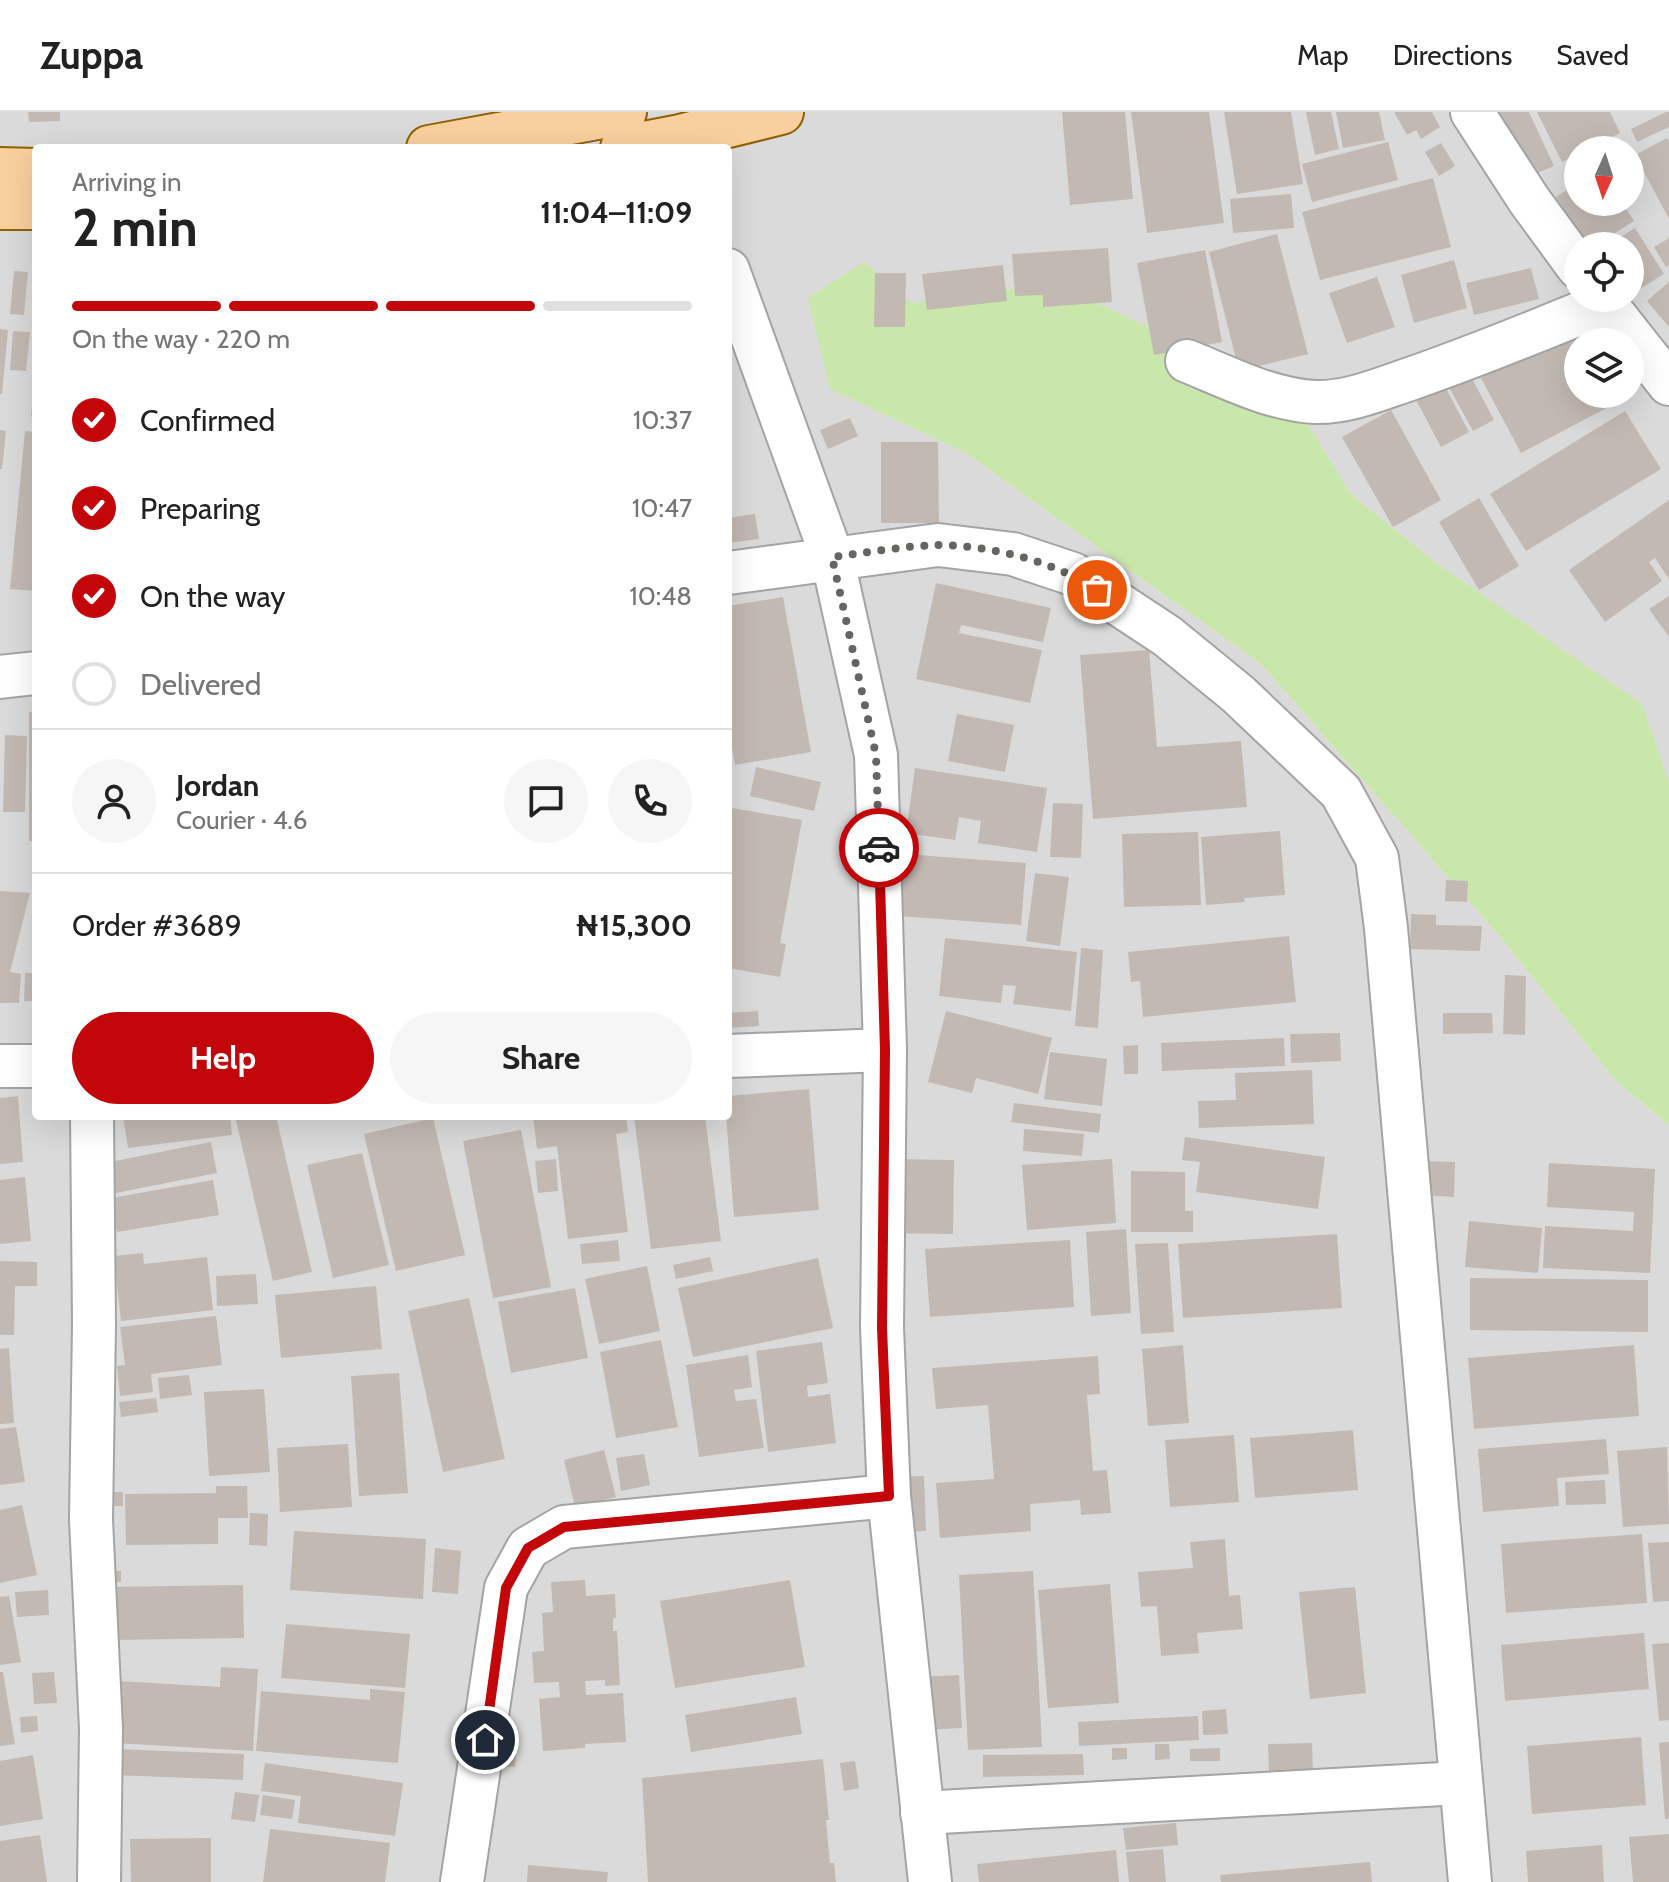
<!DOCTYPE html>
<meta charset="utf-8">
<style>
:root{--surface:#fff;--page:#f6f6f6;--text:#222;--muted:#767676;--line:#e0e0e0;--accent:#c30609}
body{margin:0;font-family:Cabin,sans-serif;background:var(--page);color:var(--text);height:100vh;display:flex;flex-direction:column;font-size:30px;white-space:nowrap}
*{box-sizing:border-box;margin:0}
p{font-size:26px;color:var(--muted)}
.icon{flex:none;width:44px;height:44px;fill:none;stroke:currentColor;stroke-width:2;stroke-linecap:round;stroke-linejoin:round}
.map{position:relative;flex:1;overflow:hidden}
.sheet{position:absolute;left:32px;top:32px;width:700px;height:976px;display:flex;flex-direction:column;background:var(--surface);border-radius:8px;box-shadow:0 8px 32px #0002}
.sheet>*{flex:none}
.needle{width:52px;rotate:183deg}
.controls{position:absolute;left:1564px;top:24px;display:grid;gap:16px}
.controls a{display:grid;place-items:center;width:80px;height:80px;border-radius:50%;background:var(--surface);box-shadow:0 8px 32px #0002;font-size:40px}
.pin{position:absolute;display:grid;place-items:center;width:68px;height:68px;color:#fff;margin:-34px;border:4px solid #fff;border-radius:50%;box-shadow:0 2px 8px #0007}
.courier{position:absolute;display:grid;place-items:center;width:80px;height:80px;margin:-40px;border:6px solid #c30609;border-radius:50%;background:#fff;color:#222;box-shadow:0 2px 10px #0007}
.headline em{font-style:normal;font-weight:800}
.headline div{display:flex;flex-direction:column-reverse}
.headline{display:flex;align-items:center;justify-content:space-between;height:136px;padding:0 40px}
h1{font-size:52px;font-weight:800;line-height:60px}
.bar{display:grid;grid-template-columns:repeat(4,1fr);gap:12px 8px;align-content:center;height:96px;padding:0 40px}
.bar i{height:10px;border-radius:6px;background:var(--line)}
.bar .on{background:var(--accent)}
.bar p{grid-column:span 4}
.line{display:flex;align-items:center;gap:20px;padding:0 40px;border-top:2px solid var(--line)}
.line div{flex:1}
.round{display:grid;place-items:center;flex:none;width:84px;height:84px;border-radius:42px;background:var(--page)}
ol{padding:0 40px;list-style:none}
li{display:flex;align-items:center;gap:24px;height:88px}
li p{margin-inline-start:auto}
li .icon{padding:8px;border-radius:50%;background:var(--accent);color:#fff;stroke-width:4}
li:last-child{color:var(--muted)}
li i{width:44px;height:44px;border:4px solid var(--line);border-radius:50%}
.action{display:flex;gap:16px;margin-top:auto;padding:16px 40px}
.action a{flex:1;height:92px;border-radius:48px;background:var(--accent);color:#fff;font-size:32px;font-weight:800;line-height:92px;text-align:center}
.action a+a{background:var(--page);color:var(--text)}
header{display:flex;align-items:center;gap:48px;box-sizing:border-box;height:112px;padding:0 40px;background:var(--surface);border-bottom:2px solid var(--line)}
header strong{font-size:38px}
nav{display:flex;gap:44px;margin-inline-start:auto;font-size:28px}
.map>svg:first-child{display:block}
.residential{fill:#dbdada;fill-rule:evenodd}
.grass{fill:#c9e7aa}
.building{fill:#c2b9b2}
.lines{fill:none;stroke-linecap:round;stroke-linejoin:round}
.minor-casing{stroke:#a4a4a4;stroke-width:46}
.major-casing{stroke:#916005;stroke-width:48}
.minor{stroke:#fff;stroke-width:42}
.major{stroke:#f9d09d;stroke-width:44}
.done{stroke:#666562;stroke-width:8;stroke-dasharray:0 14.4}
.route{stroke:#c30609;stroke-width:10}
</style>
<header>
<strong>Zuppa</strong>
<nav><a>Map</a><a>Directions</a><a>Saved</a></nav>
</header>
<div class="map">
<svg width="1669" height="1770" viewBox="0 0 1669 1770">
<rect width="100%" height="100%" fill="#eeeae3"/>
<!-- residential -->
<path class="residential" d="M0,0H1669V671L1524,513L1436,451L1351,382L1288,280L1054,171L911,191L830,277L966,341L1261,552L1502,827L1615,968L1669,1013V1770H0ZM36,36H728V1004H36ZM1578,38H1630V90H1578ZM1578,134H1630V186H1578ZM1578,230H1630V282H1578Z"/>
<!-- grass -->
<path class="grass" d="M864,150L911,191L1054,171L1288,280L1351,382L1436,451L1642,592L1669,671V1013L1615,968L1502,827L1261,552L966,341L830,277L808,186Z"/>
<!-- building -->
<g class="building">
<path d="M28,0H60V9L29,10Z"/>
<path d="M1062,0H1125L1133,87L1070,93Z"/>
<path d="M1131,0H1209L1224,111L1147,121Z"/>
<path d="M1224,0H1291L1303,72L1237,82Z"/>
<path d="M1306,0H1331L1339,37L1315,43Z"/>
<path d="M1336,0H1379L1385,28L1343,36Z"/>
<path d="M1394,0H1432L1440,15L1421,27L1416,18L1407,23Z"/>
<path d="M1487,0H1529L1554,54L1519,69Z"/>
<path d="M1537,0H1610L1620,21L1586,38H1578V42L1562,50Z"/>
<path d="M1666,0H1669V15L1637,30L1631,17Z"/>
<path d="M1667,26L1669,30V107L1635,43Z"/>
<path d="M1388,30L1398,68L1312,90L1302,52Z"/>
<path d="M1441,31L1455,54L1439,64L1425,40Z"/>
<path d="M1433,66L1451,135L1320,168L1302,100Z"/>
<path d="M1578,71V90H1622L1634,109L1594,134H1588L1556,85Z"/>
<path d="M1291,82L1294,116L1233,121L1230,87Z"/>
<path d="M1635,116L1664,162L1630,183V134H1606Z"/>
<path d="M1277,122L1308,242L1239,259L1209,140Z"/>
<path d="M1669,126V153L1666,155L1654,135Z"/>
<path d="M1108,136L1112,190L1043,195V183L1015,184L1012,142Z"/>
<path d="M1205,138L1222,230L1154,243L1137,151Z"/>
<path d="M1454,148L1467,196L1414,211L1401,163Z"/>
<path d="M1003,153L1007,189L927,198L922,162Z"/>
<path d="M1531,156L1539,187L1474,203L1466,171Z"/>
<path d="M14,159L28,160L24,203L10,202Z"/>
<path d="M875,161H906L905,215H874Z"/>
<path d="M1377,165L1395,215L1347,231L1329,181Z"/>
<path d="M1669,170V215L1647,189Z"/>
<path d="M0,217L8,218L2,282H0Z"/>
<path d="M13,219L30,220L26,259L10,258Z"/>
<path d="M1572,219L1578,230V282H1606L1612,293L1521,341L1481,266Z"/>
<path d="M1467,257L1494,308L1473,319L1445,268Z"/>
<path d="M34,267H36V304H31Z"/>
<path d="M1443,271L1469,320L1441,335L1415,286Z"/>
<path d="M1391,298L1441,388L1393,415L1342,325Z"/>
<path d="M1625,299L1661,357L1526,439L1490,382Z"/>
<path d="M850,306L858,324L828,337L820,318Z"/>
<path d="M0,318L6,319L2,357H0Z"/>
<path d="M25,319L36,320V479L10,477Z"/>
<path d="M881,330H938L939,411H881Z"/>
<path d="M1479,386L1519,454L1479,478L1439,410Z"/>
<path d="M1669,388V467L1655,446L1649,450L1662,469L1605,510L1569,458Z"/>
<path d="M755,402L759,427L728,431V406Z"/>
<path d="M936,471L1051,496L1043,530L961,513L959,521L1042,538L1030,591L916,567Z"/>
<path d="M1669,484V525L1649,497Z"/>
<path d="M783,485L811,640L735,653L728,611V494Z"/>
<path d="M1149,538L1157,635L1241,629L1247,695L1093,707L1080,543Z"/>
<rect x="29" y="600" width="7" height="129"/>
<path d="M957,602L1014,613L1005,660L948,649Z"/>
<path d="M5,623L27,624L25,700H3Z"/>
<path d="M756,655L821,670L814,699L750,684Z"/>
<path d="M915,656L1047,676L1037,740L978,731L981,709L959,705L955,728L906,721Z"/>
<path d="M1053,691L1083,692L1081,746L1050,745Z"/>
<path d="M732,696L802,708L780,831L786,832L780,865L728,856V717Z"/>
<path d="M1280,719L1285,783L1244,786L1245,790L1206,793L1201,725Z"/>
<path d="M1198,720L1201,793L1124,795L1122,722Z"/>
<path d="M904,742L1026,751L1021,813L899,804Z"/>
<path d="M1035,761L1069,765L1060,834L1026,829Z"/>
<path d="M1446,768L1468,769L1467,790L1445,789Z"/>
<path d="M0,779L30,781L10,860L21,862L19,891H0Z"/>
<path d="M1411,802L1436,803V813L1482,814L1480,839L1410,837Z"/>
<path d="M1289,824L1296,890L1143,905L1140,869L1131,870L1128,840Z"/>
<path d="M945,826L1077,840L1071,899L1013,892L1016,874L1003,873L1001,891L939,884Z"/>
<path d="M1081,836L1103,838L1098,916L1075,914Z"/>
<path d="M25,861H36V889H24Z"/>
<path d="M1505,863L1526,864L1525,923L1503,922Z"/>
<path d="M758,899L759,914L728,916V901Z"/>
<path d="M946,899L1052,926L1038,982L976,966L972,981L928,970Z"/>
<path d="M1443,901H1492L1493,921L1443,922Z"/>
<path d="M1340,921L1341,949L1291,951L1290,922Z"/>
<path d="M1284,926L1285,954L1162,959L1161,931Z"/>
<path d="M1138,933V962H1124L1123,934Z"/>
<path d="M1050,940L1107,947L1102,994L1044,987Z"/>
<path d="M1312,958L1314,1012L1199,1016L1198,989L1236,988L1235,961Z"/>
<path d="M809,977L819,1098L734,1105L726,1004H728V984Z"/>
<path d="M18,984L23,1050L0,1052V986Z"/>
<path d="M1014,991L1101,1002L1099,1021L1011,1010Z"/>
<path d="M123,1004H230L232,1023L128,1036Z"/>
<path d="M255,1004H276L312,1160L273,1169L236,1008Z"/>
<path d="M533,1004H626L628,1020L616,1022L628,1120L568,1127L557,1034L537,1037Z"/>
<path d="M634,1004H705L721,1129L651,1137Z"/>
<path d="M433,1006L465,1143L396,1159L364,1022Z"/>
<path d="M1024,1017L1084,1022L1082,1044L1023,1039Z"/>
<path d="M521,1018L551,1175L493,1186L463,1029Z"/>
<path d="M1185,1025L1325,1045L1318,1097L1196,1080L1200,1050L1182,1048Z"/>
<path d="M211,1030L217,1061L111,1082L105,1051Z"/>
<path d="M362,1041L389,1153L333,1166L307,1053Z"/>
<path d="M556,1047L558,1079L538,1081L535,1049Z"/>
<path d="M890,1047L954,1048L953,1122L890,1121Z"/>
<path d="M1112,1047L1116,1111L1027,1118L1022,1053Z"/>
<path d="M1421,1049L1455,1050L1454,1085L1419,1083Z"/>
<path d="M1549,1051L1655,1057L1650,1161L1543,1156L1545,1114L1633,1119L1634,1100L1547,1095Z"/>
<path d="M1131,1059L1185,1060V1099H1193V1120H1131Z"/>
<path d="M25,1065L31,1129L0,1132V1068Z"/>
<path d="M213,1068L219,1103L117,1120L111,1086Z"/>
<path d="M1469,1109L1542,1116L1538,1161L1465,1155Z"/>
<path d="M1126,1117L1131,1201L1091,1204L1086,1120Z"/>
<path d="M1337,1122L1342,1196L1183,1206L1178,1132Z"/>
<path d="M618,1128L620,1149L582,1152L580,1132Z"/>
<path d="M1070,1128L1074,1195L930,1205L925,1137Z"/>
<path d="M1168,1131L1174,1220L1141,1222L1135,1132Z"/>
<path d="M143,1141L144,1152L207,1145L213,1198L121,1209L114,1144Z"/>
<path d="M710,1145L713,1159L676,1167L673,1153Z"/>
<path d="M818,1146L833,1216L693,1245L678,1176Z"/>
<path d="M0,1149L37,1150V1174H15L14,1223H0Z"/>
<path d="M647,1154L660,1219L599,1232L585,1167Z"/>
<path d="M256,1162L258,1192L217,1194L216,1164Z"/>
<path d="M1470,1166L1648,1168V1220L1470,1218Z"/>
<path d="M376,1174L382,1237L281,1246L275,1183Z"/>
<path d="M575,1176L588,1246L511,1261L498,1190Z"/>
<path d="M469,1186L505,1347L443,1360L408,1199Z"/>
<path d="M216,1204L222,1253L151,1262L153,1280L120,1284L117,1254L125,1253L120,1215Z"/>
<path d="M661,1228L678,1315L616,1326L600,1240Z"/>
<path d="M822,1230L828,1271L807,1274L808,1285L830,1282L836,1331L768,1340L756,1239Z"/>
<path d="M1183,1233L1189,1311L1148,1314L1142,1237Z"/>
<path d="M1634,1233L1639,1304L1474,1317L1468,1246Z"/>
<path d="M9,1236L14,1311L0,1312V1237Z"/>
<path d="M748,1243L752,1275L734,1278L736,1289L756,1287L764,1336L699,1345L686,1253Z"/>
<path d="M1098,1244L1100,1282L1087,1283L1093,1359L1107,1358L1111,1401L1081,1403L1080,1388L1030,1392L1031,1419L940,1426L936,1371L994,1367L988,1293L936,1297L932,1256Z"/>
<path d="M399,1261L408,1381L359,1384L351,1264Z"/>
<path d="M189,1263L192,1283L160,1287L158,1266Z"/>
<path d="M264,1277L270,1360L209,1364L204,1280Z"/>
<path d="M156,1286L158,1300L121,1305L119,1290Z"/>
<path d="M16,1315L25,1370L0,1373V1317Z"/>
<path d="M1353,1318L1358,1378L1255,1386L1250,1326Z"/>
<path d="M1234,1323L1239,1390L1170,1395L1165,1328Z"/>
<path d="M1606,1327L1609,1362L1557,1366L1559,1394L1483,1400L1478,1337Z"/>
<path d="M348,1332L352,1395L280,1400L277,1336Z"/>
<path d="M1667,1335L1669,1412L1623,1415L1617,1339Z"/>
<path d="M604,1338L616,1385L575,1395L564,1348Z"/>
<path d="M644,1342L650,1373L621,1379L616,1346Z"/>
<path d="M924,1364L926,1419L904,1420L901,1365Z"/>
<path d="M1605,1368L1606,1392L1566,1393L1565,1370Z"/>
<path d="M216,1374H247L248,1406H218V1432L126,1433L125,1382L216,1381Z"/>
<path d="M100,1380H123V1394H101Z"/>
<path d="M22,1393L37,1463L0,1471V1398Z"/>
<path d="M250,1401L268,1402L267,1434L249,1433Z"/>
<path d="M294,1419L426,1427L423,1487L290,1478Z"/>
<path d="M1642,1422L1647,1491L1506,1501L1501,1432Z"/>
<path d="M1225,1427L1229,1484L1240,1483L1243,1517L1197,1521L1199,1541L1161,1544L1157,1494L1141,1495L1138,1460L1193,1456L1190,1430Z"/>
<path d="M1669,1430V1489L1653,1490L1648,1431Z"/>
<path d="M435,1436L461,1439L458,1482L432,1480Z"/>
<path d="M100,1459H121V1470L100,1471Z"/>
<path d="M1033,1459L1042,1635L968,1638L959,1463Z"/>
<path d="M585,1468L586,1484L615,1482L616,1506H613V1519H617L620,1573L605,1574V1568L585,1569L586,1583L623,1581L626,1630L585,1632V1636L543,1639L539,1587L560,1585L559,1570L534,1571L532,1540L544,1539L542,1501L553,1500L551,1470Z"/>
<path d="M790,1468L805,1555L675,1576L660,1489Z"/>
<path d="M1110,1472L1119,1591L1048,1596L1038,1478Z"/>
<path d="M243,1473L244,1526L112,1528L102,1475Z"/>
<path d="M1355,1475L1366,1581L1310,1587L1299,1480Z"/>
<path d="M48,1478L49,1503L17,1505L15,1480Z"/>
<path d="M9,1484L21,1550L0,1553V1485Z"/>
<path d="M286,1512L410,1522L405,1576L281,1566Z"/>
<path d="M1644,1521L1649,1577L1505,1589L1501,1533Z"/>
<path d="M1669,1531V1608L1659,1609L1652,1532Z"/>
<path d="M221,1555L258,1557L253,1639L115,1631L118,1569L220,1575Z"/>
<path d="M0,1560H3L15,1632L0,1634Z"/>
<path d="M54,1560L57,1591L34,1592L32,1561Z"/>
<path d="M959,1563L962,1616L921,1618L919,1565Z"/>
<path d="M370,1577L405,1580L398,1651L256,1639L261,1579L370,1588Z"/>
<path d="M796,1585L802,1622L691,1640L685,1603Z"/>
<path d="M1226,1597L1228,1622L1203,1623L1202,1599Z"/>
<path d="M37,1604L38,1619L21,1621L20,1605Z"/>
<path d="M1198,1604L1199,1628L1079,1634L1078,1610Z"/>
<path d="M496,1625L517,1626L515,1655L494,1654Z"/>
<path d="M1641,1625L1646,1693L1532,1702L1527,1634Z"/>
<path d="M1669,1630V1707H1665L1659,1631Z"/>
<path d="M1312,1631L1313,1660L1269,1661L1268,1632Z"/>
<path d="M1155,1632H1169L1170,1647L1155,1648Z"/>
<path d="M1112,1636H1127V1647L1112,1648Z"/>
<path d="M1220,1636V1649H1190V1637Z"/>
<path d="M114,1637L244,1642L243,1668L113,1663Z"/>
<path d="M1083,1642L1084,1663L983,1665V1643Z"/>
<path d="M33,1643L43,1707L0,1714V1649Z"/>
<path d="M823,1647L829,1708H826L830,1751H834L836,1770H648L642,1666Z"/>
<path d="M855,1649L859,1676L844,1679L840,1651Z"/>
<path d="M265,1651L403,1671L395,1724L298,1711L301,1684L261,1679Z"/>
<path d="M235,1680L259,1683L255,1710L231,1707Z"/>
<path d="M263,1683L295,1688L292,1707L260,1703Z"/>
<path d="M1176,1711L1178,1733L1126,1738L1123,1716Z"/>
<path d="M270,1717L390,1731L385,1770H263Z"/>
<path d="M1669,1722V1770H1633L1629,1725Z"/>
<path d="M40,1723L47,1770H0V1729Z"/>
<path d="M211,1726V1770H131L130,1727Z"/>
<path d="M1602,1733L1604,1770H1528L1526,1739Z"/>
<path d="M1163,1737L1166,1770H1129L1126,1740Z"/>
<path d="M1116,1738L1119,1770H979L977,1752Z"/>
<path d="M1370,1750L1372,1770H1221L1220,1763Z"/>
<path d="M528,1753L608,1760L607,1770H527Z"/>
</g>
<g class="lines">
<defs>
<g id="minor">
<path d="M1472,0L1529,88L1578,155"/>
<path d="M728,158L832,445L876,643L885,938L882,1216L889,1384L930,1770"/>
<path d="M1601,186L1669,272"/>
<path d="M1187,249C1227,265 1271,288 1315,290C1348,291 1380,277 1410,267C1476,244 1540,218 1605,191"/>
<path d="M728,461L938,433L1013,442L1073,462L1167,524L1238,582L1341,680L1377,746L1386,816L1470,1770"/>
<path d="M0,565L36,561"/>
<path d="M728,944L885,938"/>
<path d="M0,954H36"/>
<path d="M92,1004L94,1211L91,1408L101,1617L99,1770"/>
<path d="M922,1701L1460,1671"/>
<path d="M462,1770L506,1476L528,1436L564,1415L889,1384"/>
</g>
<g id="major">
<path d="M429,36L624,0"/>
<path d="M623,36L680,25L781,0"/>
<path d="M0,58L36,59"/>
<path d="M0,95H36"/>
</g>
</defs>
<!-- minor casing -->
<use href="#minor" class="minor-casing"/>
<!-- major casing -->
<use href="#major" class="major-casing"/>
<!-- minor -->
<use href="#minor" class="minor"/>
<!-- major -->
<use href="#major" class="major"/>
</g>
<g class="lines">
<!-- done -->
<path class="done" d="M879,736L876,643L832,445C867,441 903,434 937,433C989,433 1054,449 1097,478"/>
<!-- route -->
<path class="route" d="M485,1628L506,1476L528,1436L564,1415L889,1384L882,1216L885,938L879,736"/>
</g>
</svg>
<div class="controls">
<a><svg class="needle" viewBox="-14 -14 28 28"><path d="M0-13l5 13h-10z" fill="#e53935"/><path d="M0 13l5-13h-10z" fill="#767676"/></svg></a>
<a><svg class="icon" aria-label="locate" viewBox="0 0 24 24"><circle cx="12" cy="12" r="6"/><path d="M12 2v4M12 18v4M2 12h4M18 12h4"/></svg></a>
<a><svg class="icon" aria-label="layers" viewBox="0 0 24 24"><path d="M12 4l9 5-9 5-9-5zM3 14l9 5 9-5"/></svg></a>
</div>
<div class="pin" style="left:1097px;top:478px;background:#ea580c"><svg class="icon" aria-label="bag" viewBox="0 0 24 24"><path d="M5 8h14l-1 12H6zM9 8a3 3 0 0 1 6 0"/></svg></div>
<div class="pin" style="left:485px;top:1628px;background:#1f2937"><svg class="icon" aria-label="home" viewBox="0 0 24 24"><path d="M3 11l9-7 9 7M6 9v11h12V9"/></svg></div>
<div class="courier" style="left:879px;top:736px"><svg class="icon" aria-label="car" viewBox="0 0 24 24"><path d="M5 17H2v-5l4-1 3-4h7l3 4 3 1v5h-3M9 17h6M6 11h13"/><circle cx="7" cy="17" r="2"/><circle cx="17" cy="17" r="2"/></svg></div>
<section class="sheet">
<div class="headline"><div><h1>2 min</h1><p>Arriving in</p></div><em>11:04–11:09</em></div>
<div class="bar"><i class="on"></i><i class="on"></i><i class="on"></i><i></i><p>On the way · 220 m</p></div>
<ol>
<li><svg class="icon" aria-label="check" viewBox="0 0 24 24"><path d="M5 12l5 5 9-10"/></svg>Confirmed<p>10:37</p></li>
<li><svg class="icon" aria-label="check" viewBox="0 0 24 24"><path d="M5 12l5 5 9-10"/></svg>Preparing<p>10:47</p></li>
<li><svg class="icon" aria-label="check" viewBox="0 0 24 24"><path d="M5 12l5 5 9-10"/></svg>On the way<p>10:48</p></li>
<li><i></i>Delivered</li>
</ol>
<div class="line" style="height:144px"><a class="round"><svg class="icon" aria-label="person" viewBox="0 0 24 24"><circle cx="12" cy="8" r="4"/><path d="M4 21q1-7 8-7t8 7"/></svg></a><div><b>Jordan</b><p>Courier · 4.6</p></div><a class="round"><svg class="icon" aria-label="chat" viewBox="0 0 24 24"><path d="M4 5h16v11H9l-5 4z"/></svg></a><a class="round"><svg class="icon" aria-label="phone" viewBox="0 0 24 24"><path d="M5 4h4l2 5-3 2q2 4 5 5l2-3 5 2v4C11 20 4 13 5 4z"/></svg></a></div>
<div class="line" style="height:104px"><div>Order #3689</div><b>₦15,300</b></div>
<div class="action"><a>Help</a><a>Share</a></div>
</section>
</div>
